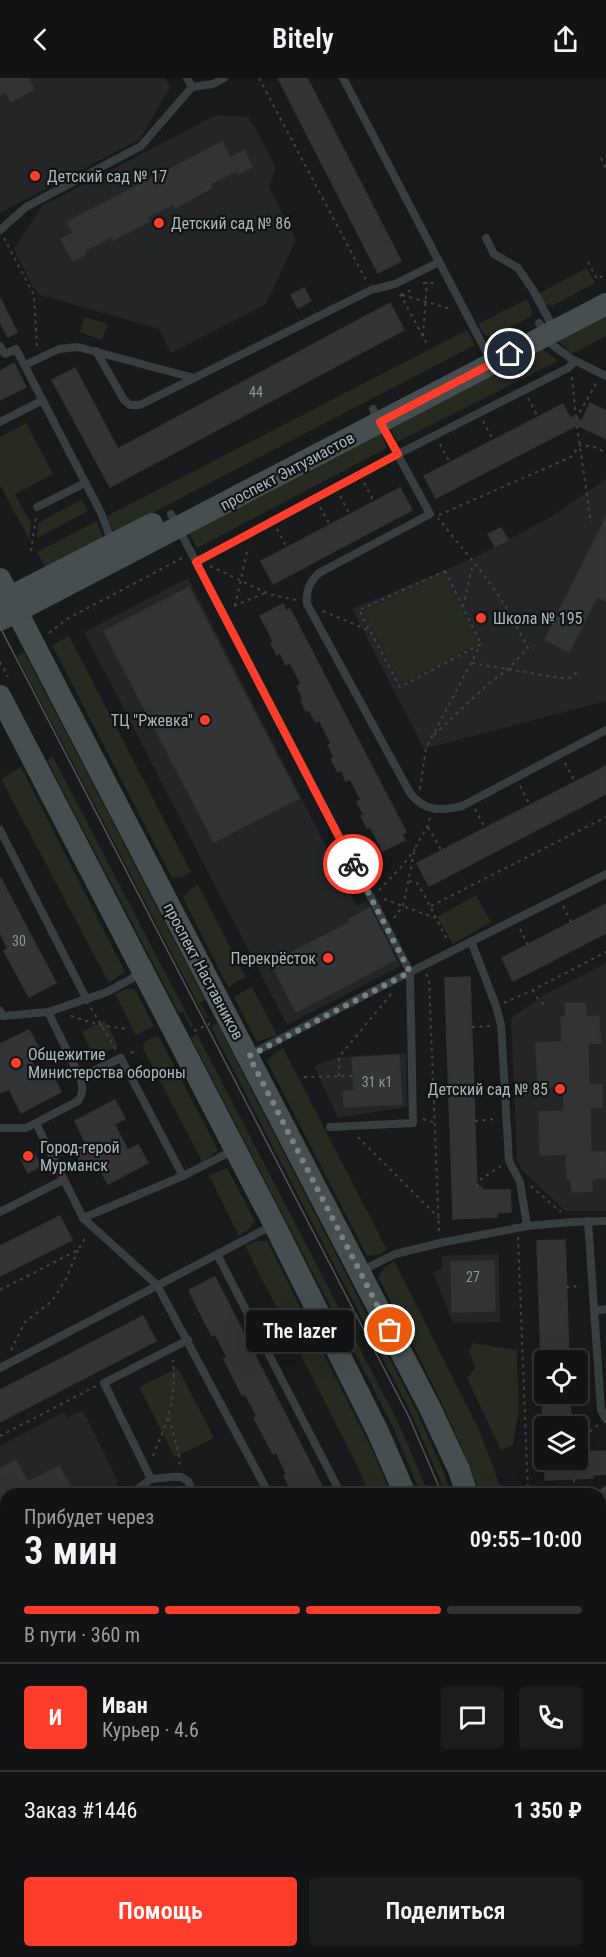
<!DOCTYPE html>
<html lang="ru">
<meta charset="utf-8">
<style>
:root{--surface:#111314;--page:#1a1c1d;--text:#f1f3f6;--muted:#9c9ea0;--line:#303234;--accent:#ff3d2a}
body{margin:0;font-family:"Roboto Condensed",sans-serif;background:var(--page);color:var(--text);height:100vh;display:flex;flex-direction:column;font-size:22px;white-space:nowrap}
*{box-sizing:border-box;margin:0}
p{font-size:20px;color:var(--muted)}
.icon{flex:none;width:33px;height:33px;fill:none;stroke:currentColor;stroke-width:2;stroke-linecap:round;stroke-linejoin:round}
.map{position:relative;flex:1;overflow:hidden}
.panel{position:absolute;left:0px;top:1410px;width:606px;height:470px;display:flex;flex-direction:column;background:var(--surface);border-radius:18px 18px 0 0;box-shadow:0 6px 24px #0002,0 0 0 2px var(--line)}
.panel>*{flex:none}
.buttons{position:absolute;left:534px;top:1272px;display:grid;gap:12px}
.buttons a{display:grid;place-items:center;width:54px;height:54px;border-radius:6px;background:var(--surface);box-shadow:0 6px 24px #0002,0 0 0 2px var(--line);font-size:30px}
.pin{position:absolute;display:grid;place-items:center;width:51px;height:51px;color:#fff;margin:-26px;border:3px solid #fff;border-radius:50%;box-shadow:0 2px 6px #0007}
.courier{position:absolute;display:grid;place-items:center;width:60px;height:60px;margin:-30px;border:4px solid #ff3d2a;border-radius:50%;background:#fff;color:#222;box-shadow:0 2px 8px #0007}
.bubble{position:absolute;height:42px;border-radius:6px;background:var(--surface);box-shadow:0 6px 24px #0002,0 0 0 2px var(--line);font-size:20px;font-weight:600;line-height:42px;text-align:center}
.overview em{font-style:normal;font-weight:600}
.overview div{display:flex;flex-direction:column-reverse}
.overview{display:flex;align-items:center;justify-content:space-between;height:102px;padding:0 24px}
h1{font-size:39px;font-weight:600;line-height:45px}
.bar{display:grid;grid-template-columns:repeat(4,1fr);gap:9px 6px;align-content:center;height:72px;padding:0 24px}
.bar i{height:8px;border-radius:4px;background:var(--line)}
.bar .active{background:var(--accent)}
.bar p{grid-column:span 4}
.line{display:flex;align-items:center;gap:15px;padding:0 24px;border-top:2px solid var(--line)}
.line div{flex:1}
.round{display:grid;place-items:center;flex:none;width:63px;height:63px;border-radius:6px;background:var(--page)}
.cta{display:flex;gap:12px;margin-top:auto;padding:12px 24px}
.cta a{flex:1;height:69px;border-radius:6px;background:var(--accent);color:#fff;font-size:24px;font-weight:600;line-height:69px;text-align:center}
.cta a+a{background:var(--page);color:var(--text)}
header{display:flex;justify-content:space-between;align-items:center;height:78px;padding:0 24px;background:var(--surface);font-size:27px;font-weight:600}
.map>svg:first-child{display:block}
.built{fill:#232527}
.green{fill:#262a21}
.building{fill:#323436;stroke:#313436;stroke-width:1.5}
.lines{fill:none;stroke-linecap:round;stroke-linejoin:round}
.path{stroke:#3e4546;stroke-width:2;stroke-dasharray:3 4.5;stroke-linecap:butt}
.lane{stroke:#383d3f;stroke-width:8}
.street{stroke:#383d3f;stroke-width:15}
.secondary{stroke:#464e4f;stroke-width:22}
.primary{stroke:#545c5e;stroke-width:24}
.tram{stroke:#4d5556;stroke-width:1.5}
.done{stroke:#768183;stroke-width:6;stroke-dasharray:0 10.8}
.route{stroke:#ff3d2a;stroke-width:8}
.poi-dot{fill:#ff3d2a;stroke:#121415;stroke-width:2}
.labels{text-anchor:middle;stroke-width:4.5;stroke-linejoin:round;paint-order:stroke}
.number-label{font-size:14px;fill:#8b989a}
.poi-label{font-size:16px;fill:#a9b9bb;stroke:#121415;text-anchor:start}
.street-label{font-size:16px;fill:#a9b9bb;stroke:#121415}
</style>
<header><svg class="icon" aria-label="back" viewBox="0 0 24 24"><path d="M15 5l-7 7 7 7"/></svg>Bitely<svg class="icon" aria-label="share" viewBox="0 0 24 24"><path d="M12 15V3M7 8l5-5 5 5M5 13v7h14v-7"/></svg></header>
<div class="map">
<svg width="606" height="1879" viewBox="0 0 606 1879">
<rect width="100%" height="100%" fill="#17191a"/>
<!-- built -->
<g class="built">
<path d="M0,0H166L170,9L140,61L0,135Z"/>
<path d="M216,37L247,39L252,44L276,90L269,109L296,162L266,226L171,275L159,251L40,217L33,209L14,171L42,128Z"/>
<path d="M606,401V623L424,671L352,531L471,481L508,462L552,438Z"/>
<path d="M188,500L357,828L367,823L401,888L287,947L84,554Z"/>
<path d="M606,885V1133H565L521,1091L517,1082L511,940L544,917Z"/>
<path d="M406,975L407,1029L338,1040L314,988L339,979Z"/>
<path d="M499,1176L500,1244L453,1245L433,1194L442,1191V1178Z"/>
<path d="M83,1332L118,1404L111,1416H6V1536L0,1535V1368L64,1334L67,1340Z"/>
</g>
<!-- green -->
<g class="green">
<path d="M587,190L595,205L552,228L544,226L539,215Z"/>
<path d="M527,221L532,232V238L492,259C484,259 482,253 478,246Z"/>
<path d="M606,236V258L572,276L557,262Z"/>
<path d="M85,239L108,246L102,262L80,254Z"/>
<path d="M467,252L475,267L114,455L107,438Z"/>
<path d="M541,270L558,283L397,364L390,349Z"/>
<path d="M26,345L53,396L15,416L31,446L29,461L0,407V359Z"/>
<path d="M380,354L387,370L197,470L188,453Z"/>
<path d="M81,422L88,433L37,460L38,445Z"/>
<path d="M97,443L103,461L46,490L37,474Z"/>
<path d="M443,495L479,565L401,605L364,533Z"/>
<path d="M69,558L191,794L182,799L172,800L52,567Z"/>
<path d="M24,574L205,922L200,925L208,940L206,941L17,578Z"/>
<path d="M53,679L193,948L191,949L183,934L179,935L47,682Z"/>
<path d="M21,689L125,894L109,905L1,701Z"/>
<path d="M198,807L246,899L228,909L183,820L189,812Z"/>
<path d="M476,817L491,844L453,866L437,839Z"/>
<path d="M252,909L277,957L257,964L234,919Z"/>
<path d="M125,911H135L154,948L136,957L115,916Z"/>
<path d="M105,942L118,968L94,979L82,954Z"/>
<path d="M217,945L417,1334L443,1392L451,1416H446L412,1337L211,949Z"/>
<path d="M197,956L398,1344L429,1416H421L392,1347L191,960Z"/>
<path d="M158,957L218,1072L209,1080L202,1083L143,971L144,964Z"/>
<path d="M283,970L387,1172L378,1177L367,1178L267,983L274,975Z"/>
<path d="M227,1090L255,1143L248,1152L239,1158L209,1097Z"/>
<path d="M255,1163H267L374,1376L391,1416H369L356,1385L245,1168Z"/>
<path d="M394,1183L480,1354L503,1416H480C453,1341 414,1270 378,1199L384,1190Z"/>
<path d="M473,1265L517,1272L519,1337L516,1347L513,1367L501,1372L467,1300L475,1290L469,1273Z"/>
<path d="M178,1290L214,1360L175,1379L139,1309Z"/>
<path d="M606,1428V1615H600V1503L606,1502L604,1435Z"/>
</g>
<!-- building -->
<g class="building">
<path d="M0,0H28L34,11L11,24L6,14L0,17Z"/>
<path d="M278,0H307L401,183L378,195Z"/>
<path d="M222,64L230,80L244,72L252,89L238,96L236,93L210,106L212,110L175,130L173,126L148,139L150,143L113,162L111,159L84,173L86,176L73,183L61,161L73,155L67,144Z"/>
<path d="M304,210L311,223L298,230L291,217Z"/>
<path d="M0,220L17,254L8,259L0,244Z"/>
<path d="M390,225L404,252L110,409L52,302L75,290L118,371Z"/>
<path d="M14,285L26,309L0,322V293Z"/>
<path d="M590,325L606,333V361L579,348L581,345L436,420L424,398L563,326L569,338L582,343Z"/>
<path d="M400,410L412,432L273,506L261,483Z"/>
<path d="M606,439V523L597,519L569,574L545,562Z"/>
<path d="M501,450L508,462L495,469L488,456Z"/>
<path d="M189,509L299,720L214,764L104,553Z"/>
<path d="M283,526L286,533L290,531L406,754L402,756L405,762L383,773L370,749L367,750L361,738L364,737L357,724L361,722L350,701L346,703L341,692L338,694L331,681L334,679L328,667L331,665L319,642L316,644L309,632L306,633L301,622L303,621L297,608L301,606L290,585L286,587L280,575L277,577L271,565L273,563L260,538Z"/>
<path d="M606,688V716L429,808L417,785Z"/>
<path d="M0,799L56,905L29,919L4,873L8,871L0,855Z"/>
<path d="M606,826V855L513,903L502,880Z"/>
<path d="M370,830L391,871L395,882L296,934L271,885L351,844L349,841Z"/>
<path d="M470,899L477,1109H482V1112H510L511,1134L497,1135V1139L453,1141L445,900Z"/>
<path d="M565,925H585L586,939L599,938L600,965H588L589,1007L602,1006V1029L590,1030L591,1074H605L606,1100L592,1101V1113L572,1114L571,1101H567L566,1076L540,1077L539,1034L564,1033L563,1008L538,1009L536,965L562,964L561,939H566Z"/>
<path d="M29,952L39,970L28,976L41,1002L52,996L61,1014L21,1035L9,1011L0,1015V966Z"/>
<path d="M399,977L402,1026L344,1029L343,1013H354L352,980Z"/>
<path d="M115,1022L125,1041L114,1046L128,1072L138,1067L148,1085L108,1106L95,1082L83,1089L75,1073L87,1067L75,1043Z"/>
<path d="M34,1075L41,1088L28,1095L21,1081Z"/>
<path d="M60,1138L72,1162L0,1198V1168Z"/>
<path d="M565,1162L569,1282H541L537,1163Z"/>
<path d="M494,1183L495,1233L452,1234L451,1184Z"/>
<path d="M215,1199L326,1416H293L284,1398L287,1397L276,1374L273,1376L254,1340L257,1338L245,1316L242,1317L224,1281L227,1279L215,1256L212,1258L201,1237L189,1212Z"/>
<path d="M143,1238L156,1263L0,1344V1312Z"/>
<path d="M542,1316H570L571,1348H543Z"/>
<path d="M606,1373V1396L593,1397V1400L545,1402V1382H578V1374Z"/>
<path d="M16,1382L28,1404L59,1388L72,1411L62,1416H0V1391Z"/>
</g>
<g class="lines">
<!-- path -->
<g class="path">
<path d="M259,0L367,204"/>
<path d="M601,80L606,90"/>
<path d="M4,160L34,217L37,270"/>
<path d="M588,184L597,201L606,196"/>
<path d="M423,205H438"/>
<path d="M400,216L427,266"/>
<path d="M401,217L413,211"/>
<path d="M402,217L451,231"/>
<path d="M423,258L427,204"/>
<path d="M572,299L576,341"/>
<path d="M528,320L538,339"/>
<path d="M576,341L597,304"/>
<path d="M483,343L493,362"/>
<path d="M577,348L591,445"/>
<path d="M440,366L450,385"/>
<path d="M364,405L374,424"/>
<path d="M340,418L350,437"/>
<path d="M320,429L330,447"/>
<path d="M439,437L571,379L580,367L595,369L606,375"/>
<path d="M277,451L287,470"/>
<path d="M31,473L36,438"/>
<path d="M210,488L269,516L296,522"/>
<path d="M445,493L481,566L400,609L359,532Z"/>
<path d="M234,528L265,515"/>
<path d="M235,528L248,469"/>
<path d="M463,529L473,485"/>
<path d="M323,533L368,552"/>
<path d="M49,555L67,541L182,480"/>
<path d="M0,584L8,599"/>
<path d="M472,585L561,600H570L577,594"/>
<path d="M434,657L488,606L507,592L528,570L508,532L488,502L438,440"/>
<path d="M565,685L575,704"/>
<path d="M520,708L530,727"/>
<path d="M420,711L426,670L481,566"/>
<path d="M475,731L485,750"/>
<path d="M428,749L441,772"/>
<path d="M409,803L417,805C429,824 437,844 448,863"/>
<path d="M379,812L403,787L415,771"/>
<path d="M384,821L435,840"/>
<path d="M431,828L606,739"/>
<path d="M563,828L571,844"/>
<path d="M394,840L403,828L415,770L428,747L430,739"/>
<path d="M520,851L528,867"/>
<path d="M426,896L429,901L439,1153"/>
<path d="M533,912L538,921L545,928"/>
<path d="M504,925L533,912L606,874"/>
<path d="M91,930L116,972"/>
<path d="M71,938L99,947L127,951"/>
<path d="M472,949L490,948"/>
<path d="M194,953L211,945"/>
<path d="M131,975L137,972"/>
<path d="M339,998V979L392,915"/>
<path d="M304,999L353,998"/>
<path d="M423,1041L435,1045"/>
<path d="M475,1043L496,1041"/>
<path d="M358,1059L439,1140"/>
<path d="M531,1108L561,1134"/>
<path d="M477,1109L481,1101L501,1088"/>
<path d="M518,1159L528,1416"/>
<path d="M566,1209L581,1208"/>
<path d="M0,1212L78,1172L87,1157"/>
<path d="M11,1272L25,1244L52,1223L66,1201L78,1172"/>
<path d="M578,1303L590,1302"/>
<path d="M169,1340L179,1377L180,1390"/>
<path d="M0,1358L96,1308"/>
<path d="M578,1363L599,1346"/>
<path d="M153,1378C167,1343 177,1322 173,1282"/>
<path d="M574,1401L575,1416"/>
<path d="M600,1499L606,1493"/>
<path d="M600,1680H606"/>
<path d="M0,1738L6,1737"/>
<path d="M209,1879L213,1874"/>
<path d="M252,1879V1874"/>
</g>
<!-- lane -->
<g class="lane">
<path d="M187,0L192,9"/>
<path d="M343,0L491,283"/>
<path d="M0,152L26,129L141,68L192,9L213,6L224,0"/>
<path d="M486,160L494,176L518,190L533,212L554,251"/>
<path d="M539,245L550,265L570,280L606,298"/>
<path d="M0,268L5,276L16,271L101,435L112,464"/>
<path d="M96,273L124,322L130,327H140L371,212L395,206L439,184"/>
<path d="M25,287L59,271L78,269L194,300"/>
<path d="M373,331L430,436L319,495C309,505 306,512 307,526L410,715C425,734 440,733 462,728L606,652"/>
<path d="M0,344L43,322"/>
<path d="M37,429L85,405"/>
<path d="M171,436L410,894L249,977"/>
<path d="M196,484L398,376L568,290L575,283"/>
<path d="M0,752L87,922"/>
<path d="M471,863L496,928L501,947L509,1083L520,1104L527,1148"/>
<path d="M0,933L3,938L48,934L107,914L142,895"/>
<path d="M80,999L121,980L183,1098"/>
<path d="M36,1045L83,1140L183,1098L234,1072"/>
<path d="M330,1049L413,1045L410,894L606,796"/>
<path d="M0,1050H26L78,1023C84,1014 83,1009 80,999L48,934"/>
<path d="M0,1134L63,1102"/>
<path d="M83,1140L157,1207L269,1416"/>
<path d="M588,1143L601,1332L606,1341"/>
<path d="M217,1176L341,1416"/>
<path d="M363,1192L395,1176L440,1165L527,1148L572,1144L606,1143"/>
<path d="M594,1233L606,1231"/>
<path d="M0,1290L273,1147"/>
<path d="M151,1401L104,1305L188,1262"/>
<path d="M131,1416L151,1401L172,1399H181L188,1403L194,1416"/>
<path d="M600,1417L606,1412"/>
<path d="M0,1635L6,1634"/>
<path d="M64,1875L88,1879"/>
<path d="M176,1879L178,1874"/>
</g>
<!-- street -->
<path class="street" d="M0,1858H6"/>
<!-- secondary -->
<g class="secondary">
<path d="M0,501L430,1330L459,1392L467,1416"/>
<path d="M0,524L152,446"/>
<path d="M0,542L606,226"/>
<path d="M0,618L274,1146L378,1354L405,1416"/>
<path d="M457,1879L458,1874"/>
<path d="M510,1879L511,1874"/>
</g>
<!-- primary -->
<g class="primary">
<path d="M600,1755L606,1754"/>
<path d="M0,1778H6"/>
<path d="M600,1785H606"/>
<path d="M0,1809L6,1808"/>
</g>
<!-- tram -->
<g class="tram">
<path d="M0,549L409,1339L442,1416"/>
<path d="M0,1841H6"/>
<path d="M457,1874L461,1879"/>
<path d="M469,1874L472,1879"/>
<path d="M489,1879L490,1874"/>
</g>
</g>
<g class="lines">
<!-- done -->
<path class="done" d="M353,786L410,894L249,978L390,1252"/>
<!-- route -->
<path class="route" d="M353,786L196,484L398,376L380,344L510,276"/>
</g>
<!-- markers -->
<g class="poi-dot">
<circle cx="35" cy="98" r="6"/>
<circle cx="159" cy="145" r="6"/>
<circle cx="481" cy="540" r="6"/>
<circle cx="205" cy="642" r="6"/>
<circle cx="328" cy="880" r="6"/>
<circle cx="16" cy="985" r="6"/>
<circle cx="560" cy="1011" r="6"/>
<circle cx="28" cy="1078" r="6"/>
</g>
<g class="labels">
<!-- number labels -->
<g class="number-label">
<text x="256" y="319">44</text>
<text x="19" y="868">30</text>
<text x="377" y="1009">31 к1</text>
<text x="473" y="1204">27</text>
</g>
<!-- poi labels -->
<g class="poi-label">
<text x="47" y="104">Детский сад № 17</text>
<text x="171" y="151">Детский сад № 86</text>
<text x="493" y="546">Школа № 195</text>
<text x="193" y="648" text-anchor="end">ТЦ "Ржевка"</text>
<text x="316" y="886" text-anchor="end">Перекрёсток</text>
<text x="28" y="982">Общежитие<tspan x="28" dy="18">Министерства обороны</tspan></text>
<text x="548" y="1017" text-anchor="end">Детский сад № 85</text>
<text x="40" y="1075">Город-герой<tspan x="40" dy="18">Мурманск</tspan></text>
</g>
<!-- street labels -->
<g class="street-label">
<text transform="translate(287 393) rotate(-28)" y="6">проспект Энтузиастов</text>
<text transform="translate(204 893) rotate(62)" y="6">проспект Наставников</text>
</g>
</g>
</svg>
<div class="buttons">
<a><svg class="icon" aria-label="locate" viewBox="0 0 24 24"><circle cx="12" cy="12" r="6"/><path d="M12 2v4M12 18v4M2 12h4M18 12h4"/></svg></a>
<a><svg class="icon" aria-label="layers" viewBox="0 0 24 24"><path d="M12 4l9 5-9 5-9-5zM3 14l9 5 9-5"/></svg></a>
</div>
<div class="pin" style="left:390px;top:1252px;background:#ea580c"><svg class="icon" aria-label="bag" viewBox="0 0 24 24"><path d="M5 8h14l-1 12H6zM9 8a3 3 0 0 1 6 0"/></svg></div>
<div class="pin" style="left:510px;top:276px;background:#1f2937"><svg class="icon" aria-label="home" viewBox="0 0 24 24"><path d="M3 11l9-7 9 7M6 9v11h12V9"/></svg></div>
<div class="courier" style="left:353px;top:786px"><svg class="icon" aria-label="bike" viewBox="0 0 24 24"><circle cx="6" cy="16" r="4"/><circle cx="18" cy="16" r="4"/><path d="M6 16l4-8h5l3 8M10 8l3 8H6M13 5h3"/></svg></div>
<div class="bubble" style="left:246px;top:1232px;width:108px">The lazer</div>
<section class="panel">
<div class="overview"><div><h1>3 мин</h1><p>Прибудет через</p></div><em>09:55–10:00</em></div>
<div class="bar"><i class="active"></i><i class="active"></i><i class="active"></i><i></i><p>В пути · 360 m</p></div>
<div class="line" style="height:108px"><b class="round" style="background:var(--accent);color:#fff">И</b><div><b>Иван</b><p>Курьер · 4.6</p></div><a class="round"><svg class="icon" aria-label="chat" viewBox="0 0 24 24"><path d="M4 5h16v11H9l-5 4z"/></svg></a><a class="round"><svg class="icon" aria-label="phone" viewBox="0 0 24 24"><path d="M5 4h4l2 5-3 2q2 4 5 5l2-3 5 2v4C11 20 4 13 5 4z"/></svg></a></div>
<div class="line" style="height:78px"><div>Заказ #1446</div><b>1 350 ₽</b></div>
<div class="cta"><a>Помощь</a><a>Поделиться</a></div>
</section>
</div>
